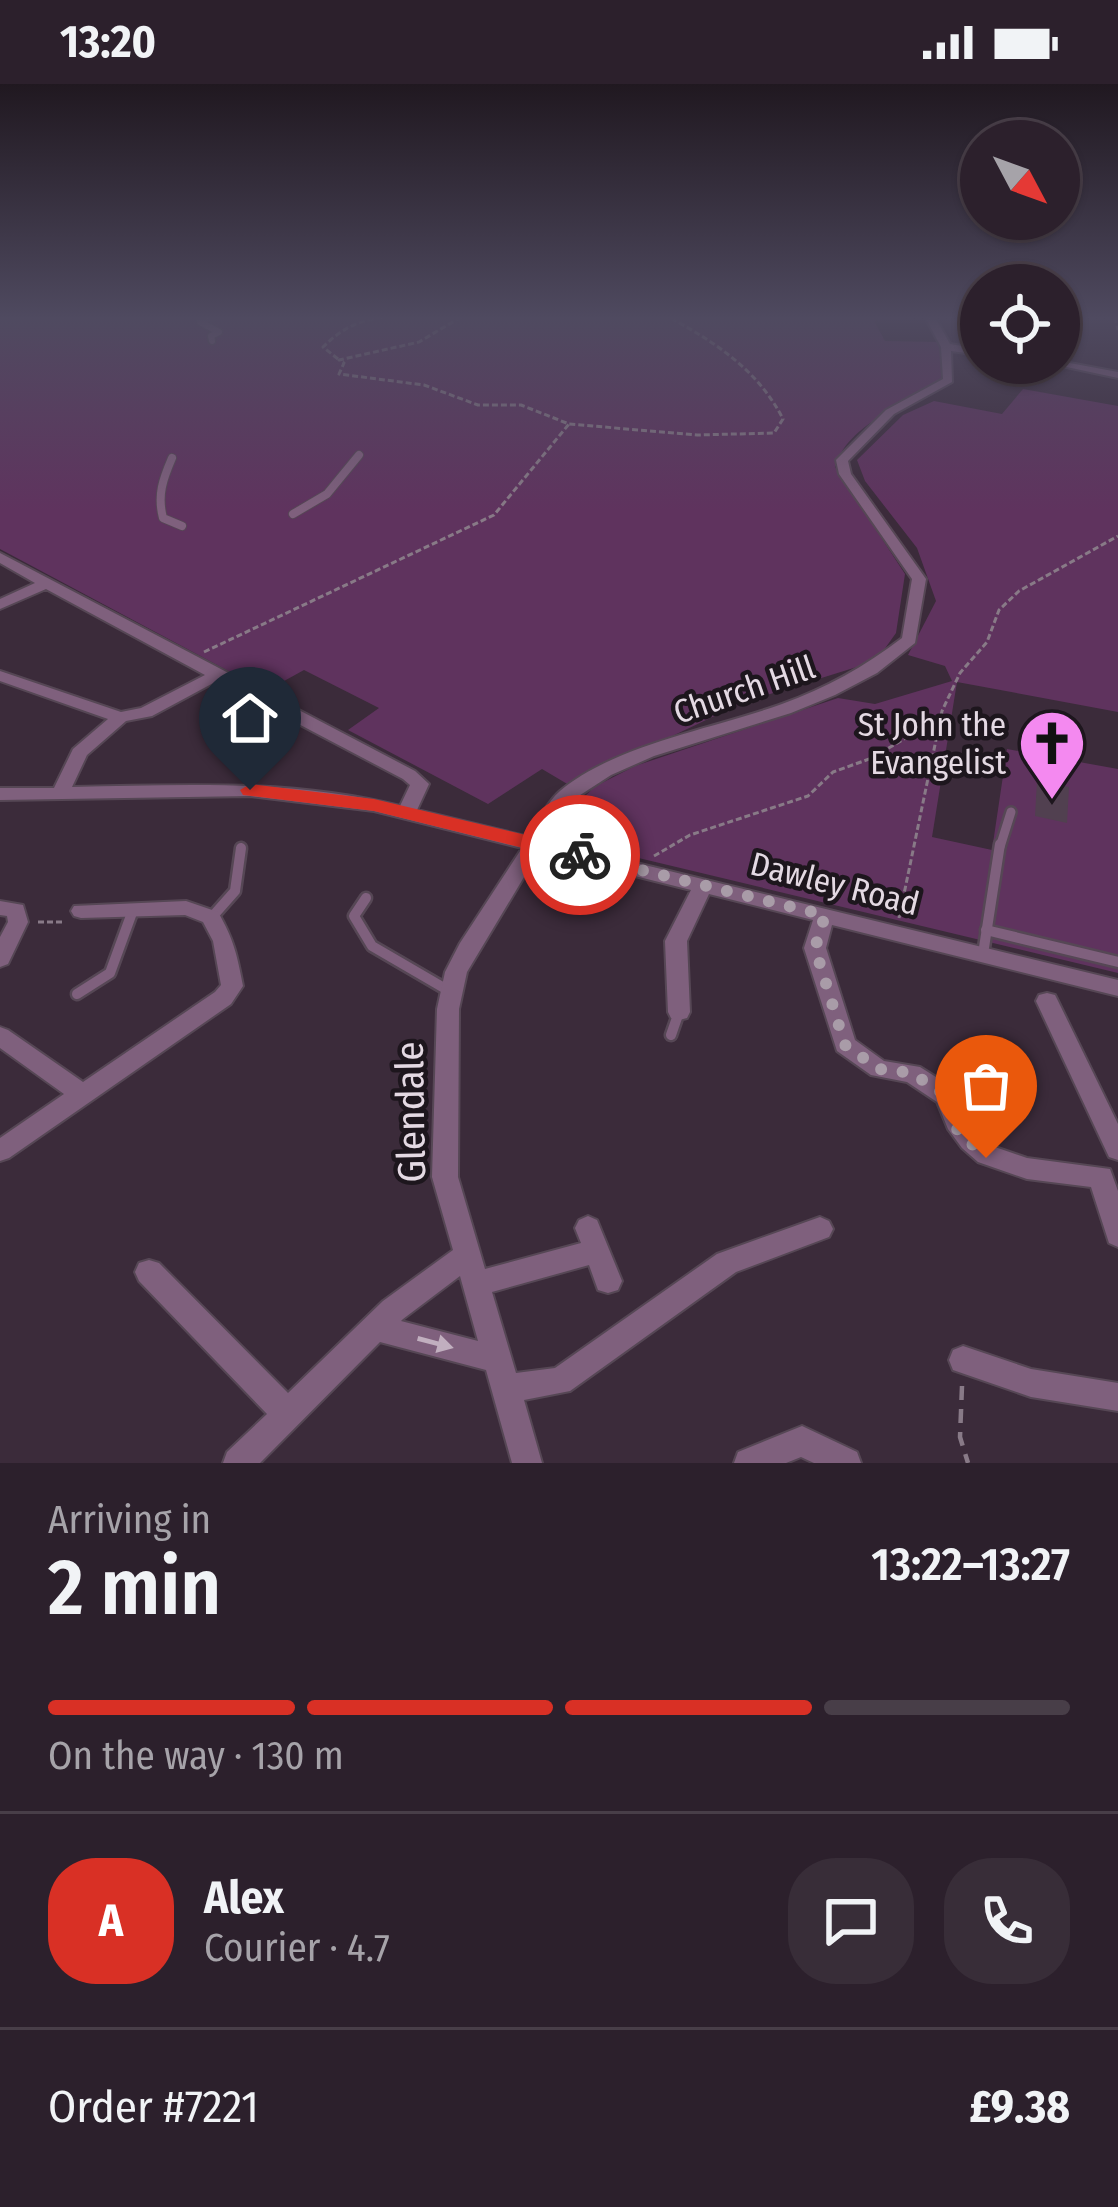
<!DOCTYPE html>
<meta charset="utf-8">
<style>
:root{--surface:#2c202c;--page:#382d38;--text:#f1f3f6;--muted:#a6a3a9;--line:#483e48;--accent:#d93025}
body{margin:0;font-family:"Fira Sans Condensed",sans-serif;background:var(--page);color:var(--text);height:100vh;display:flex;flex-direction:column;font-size:45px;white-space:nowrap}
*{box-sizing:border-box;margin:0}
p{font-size:39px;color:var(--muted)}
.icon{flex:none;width:66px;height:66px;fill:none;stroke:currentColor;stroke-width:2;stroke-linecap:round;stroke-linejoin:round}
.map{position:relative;height:1379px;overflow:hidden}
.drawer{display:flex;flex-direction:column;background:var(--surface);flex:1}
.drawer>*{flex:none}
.needle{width:78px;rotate:131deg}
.fabs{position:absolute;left:960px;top:36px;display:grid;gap:24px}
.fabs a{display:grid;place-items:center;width:120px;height:120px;border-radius:50%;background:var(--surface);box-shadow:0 3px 9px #0004,0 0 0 3px var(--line);font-size:60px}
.pin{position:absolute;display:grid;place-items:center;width:102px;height:102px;color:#fff;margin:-123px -51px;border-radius:50% 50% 50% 0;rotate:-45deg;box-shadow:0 0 12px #0007}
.pin .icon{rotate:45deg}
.courier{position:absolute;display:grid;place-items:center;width:120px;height:120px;margin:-60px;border:9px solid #d93025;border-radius:50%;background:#fff;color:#222;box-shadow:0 3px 15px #0007}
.head em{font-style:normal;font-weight:600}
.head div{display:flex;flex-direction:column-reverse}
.head{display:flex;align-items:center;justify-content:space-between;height:204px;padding:0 48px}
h1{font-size:78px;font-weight:600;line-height:90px}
.bar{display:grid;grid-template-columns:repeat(4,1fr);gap:18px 12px;align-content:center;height:144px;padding:0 48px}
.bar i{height:15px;border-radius:9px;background:var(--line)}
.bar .current{background:var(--accent)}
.bar p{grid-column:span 4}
.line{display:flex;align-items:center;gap:30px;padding:0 48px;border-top:3px solid var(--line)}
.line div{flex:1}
.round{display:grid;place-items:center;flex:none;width:126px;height:126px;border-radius:48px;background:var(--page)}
.status{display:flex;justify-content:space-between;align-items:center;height:84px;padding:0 60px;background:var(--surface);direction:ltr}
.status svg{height:33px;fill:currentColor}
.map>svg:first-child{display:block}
.green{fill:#5f335e}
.building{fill:#514050}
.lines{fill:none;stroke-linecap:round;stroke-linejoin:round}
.service-far3-casing{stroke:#564755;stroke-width:9}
.service-far2-casing{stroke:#564755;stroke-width:10}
.service-far1-casing{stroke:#564755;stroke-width:14}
.service-casing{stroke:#564755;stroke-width:15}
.minor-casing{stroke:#564755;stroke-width:4}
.path-far1{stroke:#887a87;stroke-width:3;stroke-dasharray:6 3;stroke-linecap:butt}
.path{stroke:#887a87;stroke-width:4.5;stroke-dasharray:14 9;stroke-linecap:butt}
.service-far3{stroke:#7f607d;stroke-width:6}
.service-far2{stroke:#7f607d;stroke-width:8}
.service-far1{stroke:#7f607d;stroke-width:9}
.service{stroke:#7f607d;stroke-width:10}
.minor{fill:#7f607d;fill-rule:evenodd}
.oneway{fill:#c1afbf}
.route{fill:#d93025}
.done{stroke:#a99ca8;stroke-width:12;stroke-dasharray:0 21.6}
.labels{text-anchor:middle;stroke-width:9;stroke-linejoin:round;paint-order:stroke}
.street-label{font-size:33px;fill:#e4d9e3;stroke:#1d161d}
.poi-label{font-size:33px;fill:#e4d9e3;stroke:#1d161d;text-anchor:end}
.near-street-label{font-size:39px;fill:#e4d9e3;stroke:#1d161d}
</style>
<div class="status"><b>13:20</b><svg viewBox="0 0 49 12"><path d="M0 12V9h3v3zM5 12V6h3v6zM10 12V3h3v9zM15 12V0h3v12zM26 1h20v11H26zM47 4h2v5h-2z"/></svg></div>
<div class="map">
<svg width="1118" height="1379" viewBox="0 0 1118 1379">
<rect width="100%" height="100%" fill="#3b2b3a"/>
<!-- green -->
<g class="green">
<path d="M0,233H924L874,237L885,257L939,258L942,295C908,320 847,340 835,383L905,490L896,549L876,577L744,618L569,701L542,685L488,720L348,646L379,624L304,586L266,607L0,465Z"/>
<path d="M1023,305L1118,322V628L957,598L932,753L992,766L1007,665L1118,685V889L555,754L557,741L594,703L635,682L838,614L875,620L952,597L945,582L908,571L936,517L917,464L865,397L857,376L903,331L934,317L1002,330Z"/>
</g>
<!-- building -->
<path class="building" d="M1037,697L1069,703L1067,739L1035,732Z"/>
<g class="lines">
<defs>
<path id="service-far3" d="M212,233L200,238L219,248L211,252L212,257"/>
<g id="service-far2">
<path d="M172,374C163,395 157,411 163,434L182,442"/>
<path d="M293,430L327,410L359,371"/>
</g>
<path id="service-far1" d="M1000,763L1011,728"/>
<g id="service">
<path d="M366,814L354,832L372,862L451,908"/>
<path d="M212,833L235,807L241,764"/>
<path d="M986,846L1118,878"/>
<path d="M983,870L1000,760"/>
<path d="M77,910L110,889L133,826"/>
<path d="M671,951L679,928"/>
</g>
<g id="minor">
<path d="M925,233H935L950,260L981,265V271L951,267L952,298L894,330L848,377L851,390L926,495L915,559L877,589L835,611L791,629L654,672L611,691L571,717L546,757L1118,896V912L832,841L826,864L855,956L884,977L920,983L955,1005L967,1034L979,1050L995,1063L1027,1074L1110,1085L1118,1107V1163L1109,1159L1091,1103L1027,1095L978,1078L962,1064L948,1045L937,1018L907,998L871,991L837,967L804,864L813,836L709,810L687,857L690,928L687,934L679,936L671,934L668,928L665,857L691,806L539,768L467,888L459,925L458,1093L485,1185L581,1159L575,1144L579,1136L588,1132L597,1136L622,1197L618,1206L608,1209L598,1206L589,1181L492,1208L516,1289L555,1284L717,1170L820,1133L829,1137L833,1145L829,1153L736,1188L570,1307L524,1316L542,1379H512L486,1286L380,1258L260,1379H223L227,1368L267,1330L139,1197L135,1188L139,1179L149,1176L159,1179L288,1309L383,1217L453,1166L432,1093L437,925L445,888L460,859L522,764L374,727L250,712L0,716V704H54L73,665L108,635L0,597V587L121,628L141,624L205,591L46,505L0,525V515L35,499L0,479V469L415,687L429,700L417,726L529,753C538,739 547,718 560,707C616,660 713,645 782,620C826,604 864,583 902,554L912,495L839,390L836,376L886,326L943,295L941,263ZM217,597L403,695L410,701L400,722C293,695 182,701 72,703L87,671L126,637L152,632ZM460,1192L478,1257L401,1237L403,1235Z"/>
<path d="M1059,277L1118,288V294L1048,279Z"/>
<path d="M0,817L23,821L28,838L8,880L0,883V853L8,838L7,832L0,831Z"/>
<path d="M186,817L218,828C234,856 237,871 243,902L231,920L9,1074L0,1077V1054L64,1010L0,964V943L8,946L83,998L215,908L221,901L213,857L203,838L185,831L81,834L74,832L71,827L74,822Z"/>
<path d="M1047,909L1055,911L1058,917L1118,1040V1076L1109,1073L1036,917L1039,911Z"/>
<path d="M963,1262L1031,1285L1118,1299V1327L1031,1313L953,1286L949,1276L953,1266Z"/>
<path d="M802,1342L857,1368L861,1379H814L801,1373L786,1379H734L738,1368Z"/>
</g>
</defs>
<!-- service-far3 casing -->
<use href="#service-far3" class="service-far3-casing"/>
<!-- service-far2 casing -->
<use href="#service-far2" class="service-far2-casing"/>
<!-- service-far1 casing -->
<use href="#service-far1" class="service-far1-casing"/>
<!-- service casing -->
<use href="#service" class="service-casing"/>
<!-- minor casing -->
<use href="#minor" class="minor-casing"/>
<!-- path-far1 -->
<g class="path-far1">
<path d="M461,233L419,258L339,276L344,279L339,290L424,301L478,321H521L569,340L697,351L774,349L783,335C758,286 716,259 669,233"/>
<path d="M1115,233L1118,246"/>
<path d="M338,275L323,263C343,243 361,235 389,233"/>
<path d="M204,568L494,431L569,340"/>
<path d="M654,772L690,751L808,712L833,688L872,674L941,633"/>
<path d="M899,834L942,627L960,589L987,558L999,526L1019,507L1118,452"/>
<path d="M38,838H64"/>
</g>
<!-- path -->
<path class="path" d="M962,1302L960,1353L968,1379"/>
<!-- service-far3 -->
<use href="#service-far3" class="service-far3"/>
<!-- service-far2 -->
<use href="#service-far2" class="service-far2"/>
<!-- service-far1 -->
<use href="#service-far1" class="service-far1"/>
<!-- service -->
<use href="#service" class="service"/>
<!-- minor -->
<use href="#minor" class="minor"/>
</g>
<!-- one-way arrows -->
<defs><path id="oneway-solid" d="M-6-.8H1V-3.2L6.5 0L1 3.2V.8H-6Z" transform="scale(3)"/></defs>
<use class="oneway" href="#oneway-solid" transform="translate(435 1259) rotate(15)"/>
<!-- sky -->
<linearGradient id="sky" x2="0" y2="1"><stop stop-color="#201820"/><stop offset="0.55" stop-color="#4f4a60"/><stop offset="1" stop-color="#4f4a60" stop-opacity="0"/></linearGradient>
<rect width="1118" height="426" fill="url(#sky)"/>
<!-- route -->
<path class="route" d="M250,700L374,715L580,764L591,771L580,778L374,727L243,711L240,706Z"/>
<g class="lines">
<!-- done -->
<path class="done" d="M580,771L825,831L815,864L845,961L879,985L912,989L947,1012L956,1044L986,1074"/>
</g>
<!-- icons -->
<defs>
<symbol id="church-pin" viewBox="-11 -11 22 30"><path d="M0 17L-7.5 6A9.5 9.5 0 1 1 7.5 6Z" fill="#f489f0" stroke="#1d161d"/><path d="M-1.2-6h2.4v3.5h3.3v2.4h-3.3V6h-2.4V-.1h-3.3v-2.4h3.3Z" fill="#111"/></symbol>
</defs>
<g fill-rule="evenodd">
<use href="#church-pin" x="1014" y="621" width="76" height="104"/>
</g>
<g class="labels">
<!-- street labels -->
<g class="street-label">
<text transform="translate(744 605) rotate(-19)" y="12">Church Hill</text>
<text transform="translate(835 799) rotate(14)" y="12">Dawley Road</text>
</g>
<!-- poi labels -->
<g class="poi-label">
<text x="1006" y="652">St John the<tspan x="1006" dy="38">Evangelist</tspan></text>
</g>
<!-- near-street labels -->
<g class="near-street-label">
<text transform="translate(410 1028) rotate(-91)" y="14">Glendale</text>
</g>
</g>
</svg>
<div class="fabs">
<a><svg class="needle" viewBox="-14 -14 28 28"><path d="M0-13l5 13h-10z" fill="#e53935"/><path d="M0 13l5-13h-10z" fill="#a6a3a9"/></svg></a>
<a><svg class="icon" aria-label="locate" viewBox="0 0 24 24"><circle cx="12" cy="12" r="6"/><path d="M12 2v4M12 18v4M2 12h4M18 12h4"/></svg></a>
</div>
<div class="pin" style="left:986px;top:1074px;background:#ea580c"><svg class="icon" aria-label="bag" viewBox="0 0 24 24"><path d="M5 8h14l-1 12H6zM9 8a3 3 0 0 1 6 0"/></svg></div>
<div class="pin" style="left:250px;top:706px;background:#1f2937"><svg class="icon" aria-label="home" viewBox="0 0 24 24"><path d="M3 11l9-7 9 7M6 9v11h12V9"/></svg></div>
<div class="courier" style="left:580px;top:771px"><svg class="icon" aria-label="bike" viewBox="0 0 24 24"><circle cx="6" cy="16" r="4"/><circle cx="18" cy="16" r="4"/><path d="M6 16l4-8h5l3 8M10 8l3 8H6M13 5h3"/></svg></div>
</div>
<section class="drawer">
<div class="head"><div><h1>2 min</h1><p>Arriving in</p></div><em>13:22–13:27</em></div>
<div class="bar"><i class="current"></i><i class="current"></i><i class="current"></i><i></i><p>On the way · 130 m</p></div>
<div class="line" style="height:216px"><b class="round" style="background:var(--accent);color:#fff">A</b><div><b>Alex</b><p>Courier · 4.7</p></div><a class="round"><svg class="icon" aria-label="chat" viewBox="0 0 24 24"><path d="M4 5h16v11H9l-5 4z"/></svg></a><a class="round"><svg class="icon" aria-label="phone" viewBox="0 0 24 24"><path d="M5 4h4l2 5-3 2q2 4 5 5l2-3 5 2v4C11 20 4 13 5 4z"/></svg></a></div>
<div class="line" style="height:156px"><div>Order #7221</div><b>£9.38</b></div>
</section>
